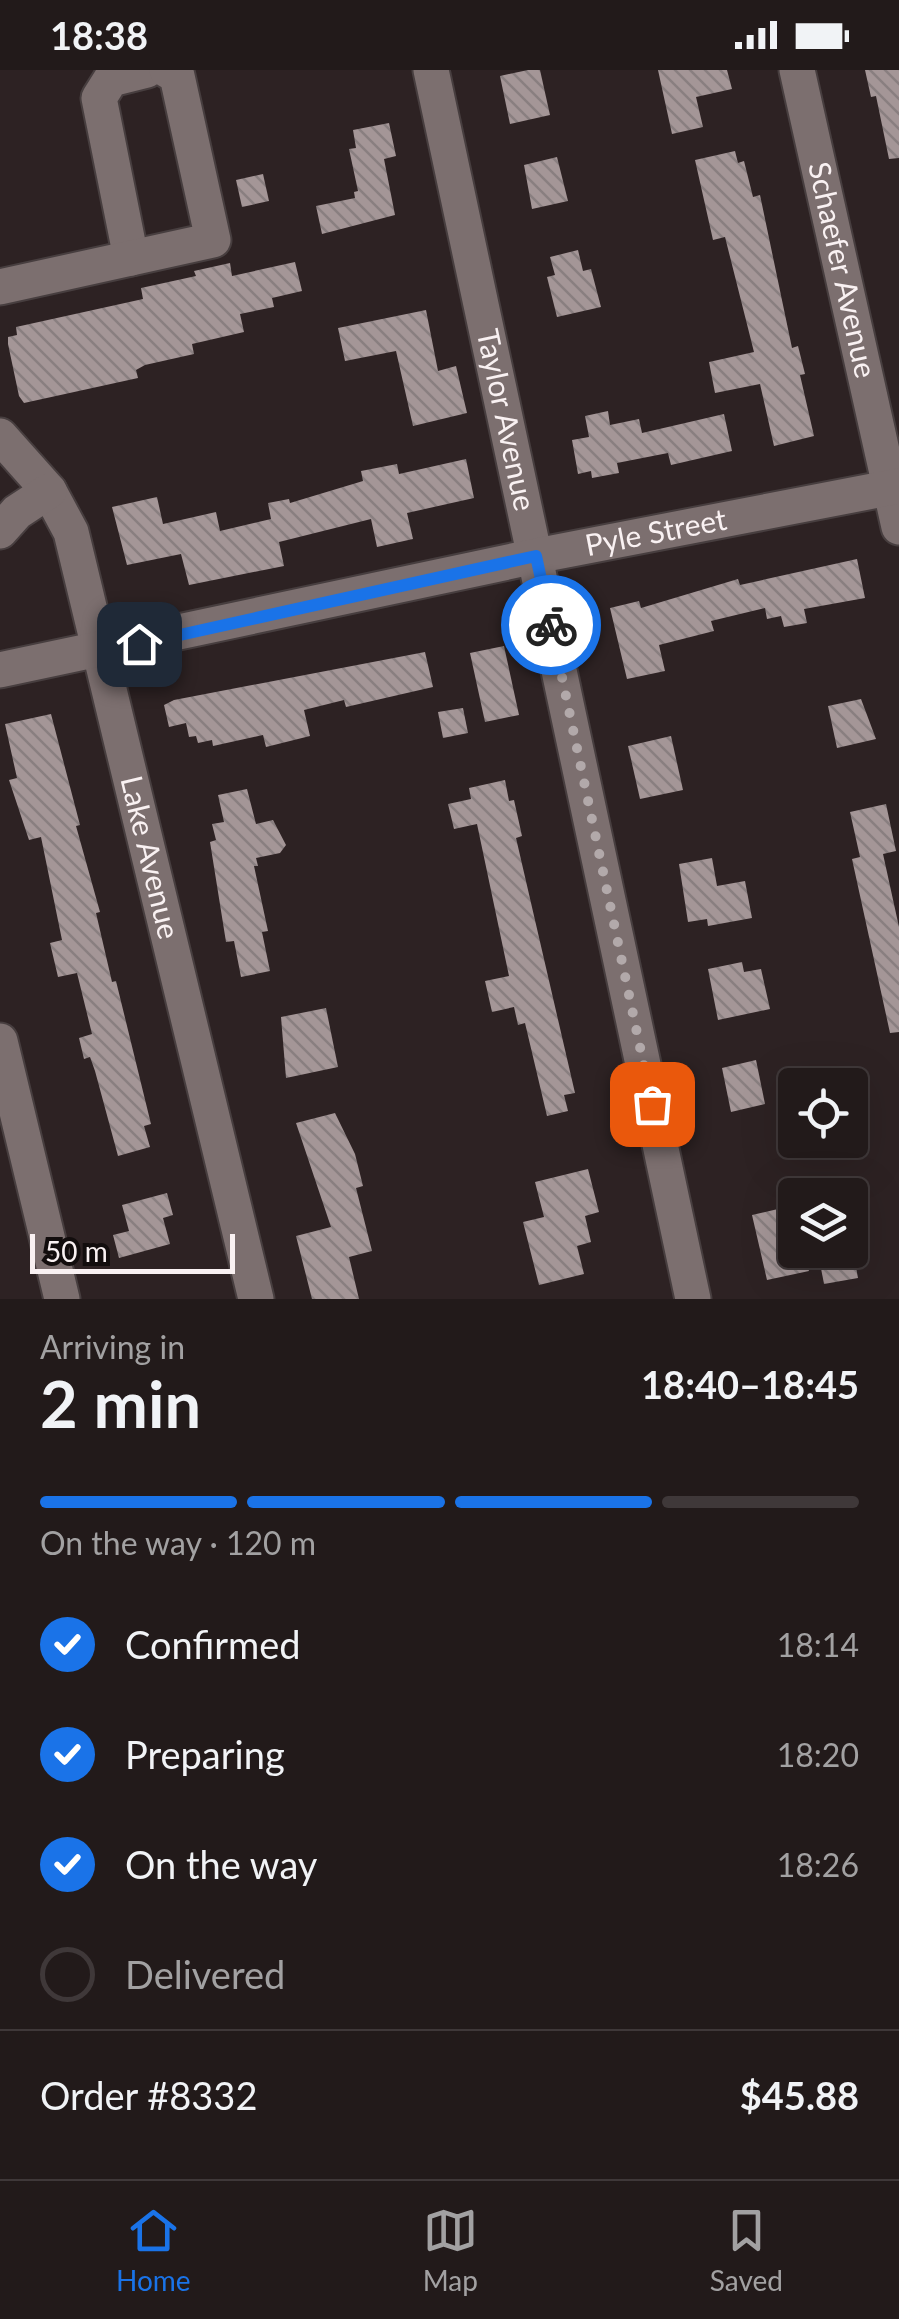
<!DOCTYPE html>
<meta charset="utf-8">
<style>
:root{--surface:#221a1a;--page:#2a2323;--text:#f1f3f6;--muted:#a2a1a2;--line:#3f3839;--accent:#1a73e8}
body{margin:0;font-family:Lato,sans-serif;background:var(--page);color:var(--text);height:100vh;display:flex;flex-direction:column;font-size:38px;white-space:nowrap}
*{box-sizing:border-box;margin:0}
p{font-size:32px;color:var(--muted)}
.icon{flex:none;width:55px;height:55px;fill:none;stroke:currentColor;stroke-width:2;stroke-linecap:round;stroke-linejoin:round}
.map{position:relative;height:1229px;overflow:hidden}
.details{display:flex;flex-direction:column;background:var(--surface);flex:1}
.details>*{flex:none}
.controls{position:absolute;left:778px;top:998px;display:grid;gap:20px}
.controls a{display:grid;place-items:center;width:90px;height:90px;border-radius:10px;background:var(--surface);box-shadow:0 10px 40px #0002,0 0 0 2px var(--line);font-size:50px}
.scale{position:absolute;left:30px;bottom:25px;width:205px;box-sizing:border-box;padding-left:10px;border:5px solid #f9f1f2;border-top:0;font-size:28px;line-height:35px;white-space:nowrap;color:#f9f1f2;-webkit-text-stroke:8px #120d0d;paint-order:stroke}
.pin{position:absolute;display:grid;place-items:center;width:85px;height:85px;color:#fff;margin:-42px;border-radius:20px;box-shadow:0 5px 15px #0006}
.courier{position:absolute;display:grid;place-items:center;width:100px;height:100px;margin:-50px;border:8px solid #1a73e8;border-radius:50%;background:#fff;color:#222;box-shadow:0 2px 12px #0007}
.head em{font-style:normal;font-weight:700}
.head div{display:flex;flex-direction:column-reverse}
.head{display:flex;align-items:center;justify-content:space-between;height:170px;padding:0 40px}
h1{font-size:65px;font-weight:700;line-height:75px}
.bar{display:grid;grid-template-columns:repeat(4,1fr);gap:15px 10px;align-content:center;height:120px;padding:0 40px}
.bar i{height:12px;border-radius:8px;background:var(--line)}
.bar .on{background:var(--accent)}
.bar p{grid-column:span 4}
.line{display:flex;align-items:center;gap:25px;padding:0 40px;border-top:2px solid var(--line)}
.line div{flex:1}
ol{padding:0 40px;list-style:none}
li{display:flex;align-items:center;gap:30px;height:110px}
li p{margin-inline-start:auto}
li .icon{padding:10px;border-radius:50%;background:var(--accent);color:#fff;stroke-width:4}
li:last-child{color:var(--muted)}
li i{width:55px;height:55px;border:5px solid var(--line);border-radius:50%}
.status{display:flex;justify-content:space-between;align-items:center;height:70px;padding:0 50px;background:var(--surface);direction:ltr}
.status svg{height:28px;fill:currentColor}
.tab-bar{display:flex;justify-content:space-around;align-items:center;height:140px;border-top:2px solid var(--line);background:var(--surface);font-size:28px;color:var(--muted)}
.tab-bar a{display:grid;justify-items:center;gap:5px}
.tab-bar .on{color:var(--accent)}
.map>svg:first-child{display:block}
.building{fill:url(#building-back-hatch)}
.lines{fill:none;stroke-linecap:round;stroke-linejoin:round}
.minor-casing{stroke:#473e3f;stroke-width:39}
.minor{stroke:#7c6f6f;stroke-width:35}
.done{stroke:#b2a9aa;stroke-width:10;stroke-dasharray:0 18}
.route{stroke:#1a73e8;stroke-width:12}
.labels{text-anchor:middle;stroke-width:10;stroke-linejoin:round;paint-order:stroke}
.street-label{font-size:30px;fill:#f9f1f2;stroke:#120d0d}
</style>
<div class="status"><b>18:38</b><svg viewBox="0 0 49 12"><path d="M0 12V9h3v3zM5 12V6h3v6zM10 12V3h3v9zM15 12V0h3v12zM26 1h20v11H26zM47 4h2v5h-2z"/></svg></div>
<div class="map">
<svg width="899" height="1229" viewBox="0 0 899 1229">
<defs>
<pattern id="building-back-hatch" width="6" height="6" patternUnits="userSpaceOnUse" patternTransform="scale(2.5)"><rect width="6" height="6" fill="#a49697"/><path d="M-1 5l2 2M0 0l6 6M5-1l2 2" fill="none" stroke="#897f80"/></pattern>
</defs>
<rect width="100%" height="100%" fill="#2d2223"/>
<!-- building -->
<g class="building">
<path d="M528,0H540L550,45L510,54L500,6Z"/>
<path d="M658,0H727L732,19L696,27L703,57L672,64Z"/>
<path d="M865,0H899V88L889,89L876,26L871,27Z"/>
<path d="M389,53L396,86L384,89L395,145L322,164L316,136L355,128L354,122L358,121L349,79L356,78L353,60Z"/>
<path d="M735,81L738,93L744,91L753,127L760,125L792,278L798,276L805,304L800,305L814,366L774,376L760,314L715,323L709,292L754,282L725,167L713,170L695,90Z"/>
<path d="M557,87L568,131L532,139L524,95Z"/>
<path d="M263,104L269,131L242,137L236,110Z"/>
<path d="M578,180L583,201L591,199L601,237L557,247L547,207L555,205L550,187Z"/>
<path d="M295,192L302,221L272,228L274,237L240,244L244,262L192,274L194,284L145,295L136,300L138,308L24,333L19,326L8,274V267L17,265L16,257L143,229L141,218L196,206L194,201L230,193L232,206Z"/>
<path d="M426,240L438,301L456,296L467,343L413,356L396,281L345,291L338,258Z"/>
<path d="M608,341L610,355L639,349L642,363L724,344L732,381L671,395L668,383L617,393L619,403L592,408L591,401L578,404L572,370L589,367L585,346Z"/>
<path d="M466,389L474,428L407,443L413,469L377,477L371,449L279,472L284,496L189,515L181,484L127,495L112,437L157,427L163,454L216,442L220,461L271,449L268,433L289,429L290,433L363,411L361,401L397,394L399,404Z"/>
<path d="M857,489L865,528L804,539L807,553L784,557L781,546L767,549L765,538L711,551L714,561L659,575L665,601L627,609L610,538L639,531L641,538L738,509L740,515Z"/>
<path d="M504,576L519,645L485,652L470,583Z"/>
<path d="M425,582L433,617L346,637L344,630L304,640L310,666L266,677L263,665L213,676L212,670L198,673L196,666L189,667L186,653L169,657L164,635L174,630Z"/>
<path d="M861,629L876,669L837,678L828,636Z"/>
<path d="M463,638L468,663L443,668L438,642Z"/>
<path d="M51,644L80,755L76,756L100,842L96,843L112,912L116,911L151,1054L144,1056L150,1077L118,1086L95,1001L90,987L84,989L79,968L92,964L77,903L58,907L50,873L62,870L41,767L29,770L9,710L17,708L5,654Z"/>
<path d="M671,666L683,720L640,729L628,676Z"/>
<path d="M505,710L509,731L514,730L522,766L516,768L575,1023L564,1025L568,1041L547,1046L525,953L518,955L514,937L492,942L485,911L509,906L477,754L454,759L448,734L471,729L469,718Z"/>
<path d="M247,719L256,754L273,750L286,775L280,783L256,788L258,796H254L268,861L262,862L270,901L241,907L234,871L226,872L210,772L216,770L212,754L224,752L218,725Z"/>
<path d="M886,734L896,781L883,784L899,857V962L890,963L852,789L860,787L850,742Z"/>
<path d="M712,788L717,816L745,811L752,848L708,856L707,849L688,852L679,794Z"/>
<path d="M742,892L744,902L761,899L770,939L718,950L708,899Z"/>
<path d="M326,938L338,997L286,1008L281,947Z"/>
<path d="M756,990L765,1034L731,1042L722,998Z"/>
<path d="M335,1043L355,1084L363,1116L356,1118L372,1181L349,1187L359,1229H312L296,1166L331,1157L296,1053Z"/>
<path d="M588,1099L599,1142L585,1146L591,1172L577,1176L584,1204L539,1215L523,1152L544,1147L535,1112Z"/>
<path d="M167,1123L173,1145L163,1148L170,1174L119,1188L113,1165L129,1161L122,1135Z"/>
<path d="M795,1135V1180H804L809,1201L767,1210L752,1145Z"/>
<path d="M854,1186L858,1208L824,1214L820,1193Z"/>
</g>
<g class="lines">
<defs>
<g id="minor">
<path id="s1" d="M431,0L693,1229"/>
<path id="s2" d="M797,0L899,457"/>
<path d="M131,188L99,28L111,9L147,0"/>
<path d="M0,217L213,170L177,6L167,0"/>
<path id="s3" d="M0,366L49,421L71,462L256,1229"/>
<path d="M0,461L17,442L49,421"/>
<path id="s4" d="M0,600L536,486L899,416"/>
<path d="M0,971L62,1229"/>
</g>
</defs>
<!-- minor casing -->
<use href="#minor" class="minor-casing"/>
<!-- minor -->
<use href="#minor" class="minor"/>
</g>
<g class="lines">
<!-- done -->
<path class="done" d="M551,555L652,1034"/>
<!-- route -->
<path class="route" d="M139,574L536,486L551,555"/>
</g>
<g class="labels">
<!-- street labels -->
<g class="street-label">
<text dy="10" stroke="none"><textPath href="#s2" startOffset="205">Schaefer Avenue</textPath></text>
<text dy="10" stroke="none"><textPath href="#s1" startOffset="358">Taylor Avenue</textPath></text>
<text dy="10" stroke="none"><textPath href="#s4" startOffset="670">Pyle Street</textPath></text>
<text dy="10" stroke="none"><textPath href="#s3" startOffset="455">Lake Avenue</textPath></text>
</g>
</g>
</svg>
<div class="controls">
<a><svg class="icon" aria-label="locate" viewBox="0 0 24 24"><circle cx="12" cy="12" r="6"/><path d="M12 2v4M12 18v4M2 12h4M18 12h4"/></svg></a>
<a><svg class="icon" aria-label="layers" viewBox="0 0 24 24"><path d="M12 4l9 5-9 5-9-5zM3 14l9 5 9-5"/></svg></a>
</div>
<div class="scale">50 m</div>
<div class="pin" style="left:652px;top:1034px;background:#ea580c"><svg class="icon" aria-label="bag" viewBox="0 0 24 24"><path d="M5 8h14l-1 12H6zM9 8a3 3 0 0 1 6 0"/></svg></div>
<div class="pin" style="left:139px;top:574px;background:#1f2937"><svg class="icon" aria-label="home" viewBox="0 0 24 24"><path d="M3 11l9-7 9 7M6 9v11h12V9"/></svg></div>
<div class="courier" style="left:551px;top:555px"><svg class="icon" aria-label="bike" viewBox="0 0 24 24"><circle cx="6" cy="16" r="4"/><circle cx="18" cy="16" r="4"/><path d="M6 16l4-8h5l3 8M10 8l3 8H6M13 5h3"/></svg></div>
</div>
<section class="details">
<div class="head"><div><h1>2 min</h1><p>Arriving in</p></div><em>18:40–18:45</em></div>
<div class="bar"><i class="on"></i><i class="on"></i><i class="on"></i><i></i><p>On the way · 120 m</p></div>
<ol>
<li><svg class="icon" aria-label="check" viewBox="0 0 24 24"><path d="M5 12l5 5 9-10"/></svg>Confirmed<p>18:14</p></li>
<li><svg class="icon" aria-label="check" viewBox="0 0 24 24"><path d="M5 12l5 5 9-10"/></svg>Preparing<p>18:20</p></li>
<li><svg class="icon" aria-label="check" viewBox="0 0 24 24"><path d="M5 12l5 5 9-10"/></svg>On the way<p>18:26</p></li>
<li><i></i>Delivered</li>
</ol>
<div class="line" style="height:130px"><div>Order #8332</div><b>$45.88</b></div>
</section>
<nav class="tab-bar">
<a class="on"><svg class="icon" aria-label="home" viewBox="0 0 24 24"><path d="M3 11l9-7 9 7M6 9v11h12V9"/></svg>Home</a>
<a><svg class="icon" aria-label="map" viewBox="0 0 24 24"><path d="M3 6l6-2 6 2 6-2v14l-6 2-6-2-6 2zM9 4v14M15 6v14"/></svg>Map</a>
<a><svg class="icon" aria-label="saved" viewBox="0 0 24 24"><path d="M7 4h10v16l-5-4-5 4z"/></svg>Saved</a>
</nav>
